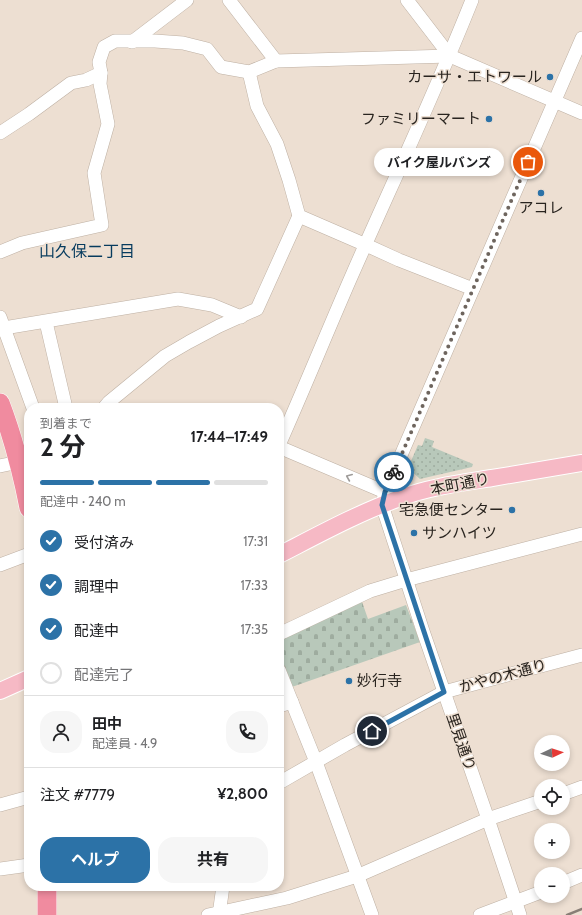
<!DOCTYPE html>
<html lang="ja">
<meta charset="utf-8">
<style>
:root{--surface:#fff;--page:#f6f6f6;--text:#202124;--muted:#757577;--line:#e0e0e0;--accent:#2c72a7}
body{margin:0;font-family:Cabin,"Noto Sans JP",sans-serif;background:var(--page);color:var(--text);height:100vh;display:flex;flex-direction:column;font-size:15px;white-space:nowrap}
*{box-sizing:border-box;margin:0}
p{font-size:13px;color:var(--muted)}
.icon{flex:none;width:22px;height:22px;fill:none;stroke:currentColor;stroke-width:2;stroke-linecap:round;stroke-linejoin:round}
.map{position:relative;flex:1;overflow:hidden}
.side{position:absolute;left:24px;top:403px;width:260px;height:488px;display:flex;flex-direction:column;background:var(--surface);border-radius:16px;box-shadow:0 2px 6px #0003}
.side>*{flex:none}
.needle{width:26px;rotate:86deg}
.buttons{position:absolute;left:534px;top:735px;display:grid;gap:8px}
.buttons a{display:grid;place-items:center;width:36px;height:36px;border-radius:50%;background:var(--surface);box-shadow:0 2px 6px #0003;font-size:20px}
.pin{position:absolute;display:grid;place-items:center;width:34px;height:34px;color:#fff;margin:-17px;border:2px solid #fff;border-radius:50%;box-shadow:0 1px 4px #0007}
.courier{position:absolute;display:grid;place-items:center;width:40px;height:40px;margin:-20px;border:3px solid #2c72a7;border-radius:50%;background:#fff;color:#222;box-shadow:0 1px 5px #0007}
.bubble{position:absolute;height:28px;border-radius:14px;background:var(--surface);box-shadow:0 2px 6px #0003;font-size:13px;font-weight:700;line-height:28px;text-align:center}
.head em{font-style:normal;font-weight:700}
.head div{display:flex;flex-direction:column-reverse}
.head{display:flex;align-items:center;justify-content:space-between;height:68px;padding:0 16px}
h1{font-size:26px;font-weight:700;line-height:30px}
.bar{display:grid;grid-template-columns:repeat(4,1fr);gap:6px 4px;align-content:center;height:48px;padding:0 16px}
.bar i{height:5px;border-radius:3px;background:var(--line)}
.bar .selected{background:var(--accent)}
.bar p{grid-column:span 4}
.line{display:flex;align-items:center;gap:10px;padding:0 16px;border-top:1px solid var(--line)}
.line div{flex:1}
.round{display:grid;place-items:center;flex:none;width:42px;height:42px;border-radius:16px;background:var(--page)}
ol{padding:0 16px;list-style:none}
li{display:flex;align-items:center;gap:12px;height:44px}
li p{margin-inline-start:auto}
li .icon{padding:4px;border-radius:50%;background:var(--accent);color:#fff;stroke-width:4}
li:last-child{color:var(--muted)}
li i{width:22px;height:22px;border:2px solid var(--line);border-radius:50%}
.primary-button{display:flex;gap:8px;margin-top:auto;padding:8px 16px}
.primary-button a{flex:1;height:46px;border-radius:16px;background:var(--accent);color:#fff;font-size:16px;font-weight:700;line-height:46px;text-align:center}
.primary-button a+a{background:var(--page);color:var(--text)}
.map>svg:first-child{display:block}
.cemetery{fill:url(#cemetery-stones)}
.park{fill:url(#park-dots)}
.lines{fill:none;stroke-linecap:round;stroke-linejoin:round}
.minor-casing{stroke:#beb0a3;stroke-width:14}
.major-casing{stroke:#fff;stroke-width:18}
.highway-casing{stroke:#fff;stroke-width:20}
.minor{stroke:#fff;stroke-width:13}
.major{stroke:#f6b9c5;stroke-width:16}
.highway{stroke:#f08b9f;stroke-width:19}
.rail{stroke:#887e76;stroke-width:2.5}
.oneway{stroke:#9f9c9a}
.done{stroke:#6e655e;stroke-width:4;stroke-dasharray:0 7.2}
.route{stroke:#2c72a7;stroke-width:5}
.poi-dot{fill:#2c72a7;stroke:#eddfd2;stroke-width:1.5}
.labels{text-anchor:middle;stroke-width:3;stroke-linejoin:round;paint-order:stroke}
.poi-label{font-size:15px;fill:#29241f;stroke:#eddfd2;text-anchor:end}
.street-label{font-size:15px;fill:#29241f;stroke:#eddfd2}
.neighbourhood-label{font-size:16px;fill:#073b5e;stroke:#eddfd2}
</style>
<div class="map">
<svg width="582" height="915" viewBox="0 0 582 915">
<defs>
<pattern id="cemetery-stones" width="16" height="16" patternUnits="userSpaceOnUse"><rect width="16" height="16" fill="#b8c8ba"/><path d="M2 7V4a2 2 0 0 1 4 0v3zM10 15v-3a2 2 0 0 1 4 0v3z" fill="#9eac9f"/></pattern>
<pattern id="park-dots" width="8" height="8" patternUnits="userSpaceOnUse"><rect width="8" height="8" fill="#b8c8ba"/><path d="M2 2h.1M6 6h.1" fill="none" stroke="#9eac9f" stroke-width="1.8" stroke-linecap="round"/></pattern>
</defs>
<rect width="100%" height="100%" fill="#eddfd2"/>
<!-- cemetery -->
<path class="cemetery" d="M361,599L368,619L406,605L420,642L289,688L279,665V636Z"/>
<!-- park -->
<path class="park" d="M425,438L434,441L432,447L473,464L472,467L420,479L408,468L418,445L422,446Z"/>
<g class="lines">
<defs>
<g id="minor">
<path d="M407,0L450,56"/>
<path d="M132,42L187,0"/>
<path d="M276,61L450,56L582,113"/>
<path d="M249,72L257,106L277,144L289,180L299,216L366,245L399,260L473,289"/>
<path d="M0,133L29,114L71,83L86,80L101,73"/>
<path d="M0,252L22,243L102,225L94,173L108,124L100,84L101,73L99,62L104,47L115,41H155L183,43L207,49L221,67L249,72L276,61L229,0"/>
<path d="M0,317L33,408"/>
<path d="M46,322L66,408"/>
<path d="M0,330L4,328L178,299L212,305L241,317"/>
<path d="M104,408L109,402L165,356L189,342L219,326L257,309L299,216"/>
<path d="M279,445C304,389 327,332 352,275C392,184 435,93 472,0"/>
<path d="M279,447L385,492"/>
<path d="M0,466L19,462L29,459"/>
<path d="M0,565L29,554"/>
<path d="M279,634L370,591L406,580L582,534"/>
<path d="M279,670L316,762L372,915"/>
<path d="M279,706L292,702"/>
<path d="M279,783L345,745L444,692L582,655"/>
<path d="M563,794L582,787"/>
<path d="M0,805L29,797"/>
<path d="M0,869L29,865"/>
<path d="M563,883L582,875"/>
<path d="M208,915L287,898L357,876L488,819L541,801"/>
<path d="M219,915L223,886"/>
<path d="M480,915L541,892"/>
<path d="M520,915L488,819L423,631L382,505L385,492L582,38"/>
</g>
<g id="major">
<path d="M279,555C318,535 358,513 400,498C429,487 461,483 492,478C522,473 552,468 582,463"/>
<path d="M0,691L29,678"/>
</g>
<g id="highway">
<path d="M0,403C13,437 22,472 29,508"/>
<path d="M47,886V915"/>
</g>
</defs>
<!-- minor casing -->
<use href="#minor" class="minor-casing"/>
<!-- major casing -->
<use href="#major" class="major-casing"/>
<!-- highway casing -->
<use href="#highway" class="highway-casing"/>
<!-- minor -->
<use href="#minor" class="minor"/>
<!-- major -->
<use href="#major" class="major"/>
<!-- highway -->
<use href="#highway" class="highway"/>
<!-- rail -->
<path class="rail" d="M567,915L582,909"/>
</g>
<!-- one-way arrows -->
<defs><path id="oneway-chevron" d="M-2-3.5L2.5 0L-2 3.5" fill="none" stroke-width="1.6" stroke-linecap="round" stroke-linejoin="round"/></defs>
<use class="oneway" href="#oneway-chevron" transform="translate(349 477) rotate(-157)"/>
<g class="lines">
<!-- done -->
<path class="done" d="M394,472L528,162"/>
<!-- route -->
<path class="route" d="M372,731L444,692L382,505L385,492L394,472"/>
</g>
<!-- markers -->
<g class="poi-dot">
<circle cx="550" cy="77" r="4"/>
<circle cx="489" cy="119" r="4"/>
<circle cx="541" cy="193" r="4"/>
<circle cx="512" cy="510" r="4"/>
<circle cx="414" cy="533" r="4"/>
<circle cx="349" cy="681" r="4"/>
</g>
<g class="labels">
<!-- poi labels -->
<g class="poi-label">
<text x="542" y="82">カーサ・エトワール</text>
<text x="481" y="124">ファミリーマート</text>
<text x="541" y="213" text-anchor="middle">アコレ</text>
<text x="504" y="515">宅急便センター</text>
<text x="422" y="538" text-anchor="start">サンハイツ</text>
<text x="357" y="686" text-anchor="start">妙行寺</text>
</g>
<!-- street labels -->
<g class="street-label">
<text transform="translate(460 484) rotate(-11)" y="5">本町通り</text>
<text transform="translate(503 676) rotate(-15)" y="5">かやの木通り</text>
<text transform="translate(461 742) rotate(71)" y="5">里見通り</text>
</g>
<!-- neighbourhood labels -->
<g class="neighbourhood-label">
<text x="87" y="257">山久保二丁目</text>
</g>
</g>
</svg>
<div class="buttons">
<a><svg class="needle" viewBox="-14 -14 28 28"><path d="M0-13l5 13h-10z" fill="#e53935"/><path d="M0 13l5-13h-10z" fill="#757577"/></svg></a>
<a><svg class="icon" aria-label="locate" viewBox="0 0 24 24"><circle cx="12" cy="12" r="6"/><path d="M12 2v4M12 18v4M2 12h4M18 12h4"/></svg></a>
<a>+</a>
<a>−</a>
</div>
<div class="pin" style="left:528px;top:162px;background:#ea580c"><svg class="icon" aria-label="bag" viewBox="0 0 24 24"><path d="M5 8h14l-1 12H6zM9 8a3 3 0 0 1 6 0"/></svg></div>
<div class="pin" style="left:372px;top:731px;background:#1f2937"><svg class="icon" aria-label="home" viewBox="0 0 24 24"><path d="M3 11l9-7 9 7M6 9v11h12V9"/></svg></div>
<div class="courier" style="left:394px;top:472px"><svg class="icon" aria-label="bike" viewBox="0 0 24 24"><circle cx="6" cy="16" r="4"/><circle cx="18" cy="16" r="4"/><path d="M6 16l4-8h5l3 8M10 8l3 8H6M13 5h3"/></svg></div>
<div class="bubble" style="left:374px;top:148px;width:130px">バイク屋ルバンズ</div>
<section class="side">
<div class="head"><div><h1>2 分</h1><p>到着まで</p></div><em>17:44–17:49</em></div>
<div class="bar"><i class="selected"></i><i class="selected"></i><i class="selected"></i><i></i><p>配達中 · 240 m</p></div>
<ol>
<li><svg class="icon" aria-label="check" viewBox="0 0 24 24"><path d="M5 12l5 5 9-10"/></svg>受付済み<p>17:31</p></li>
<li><svg class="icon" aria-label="check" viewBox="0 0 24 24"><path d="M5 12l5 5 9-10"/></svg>調理中<p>17:33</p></li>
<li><svg class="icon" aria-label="check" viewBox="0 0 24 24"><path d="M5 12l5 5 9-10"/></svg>配達中<p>17:35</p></li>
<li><i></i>配達完了</li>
</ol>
<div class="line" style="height:72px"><a class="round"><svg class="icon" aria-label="person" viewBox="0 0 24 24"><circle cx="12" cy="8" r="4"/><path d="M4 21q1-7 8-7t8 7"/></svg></a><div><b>田中</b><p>配達員 · 4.9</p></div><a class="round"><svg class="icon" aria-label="phone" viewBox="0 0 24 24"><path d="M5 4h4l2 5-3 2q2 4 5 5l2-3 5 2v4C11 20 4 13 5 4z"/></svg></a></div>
<div class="line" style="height:52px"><div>注文 #7779</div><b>¥2,800</b></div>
<div class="primary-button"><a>ヘルプ</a><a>共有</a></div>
</section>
</div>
